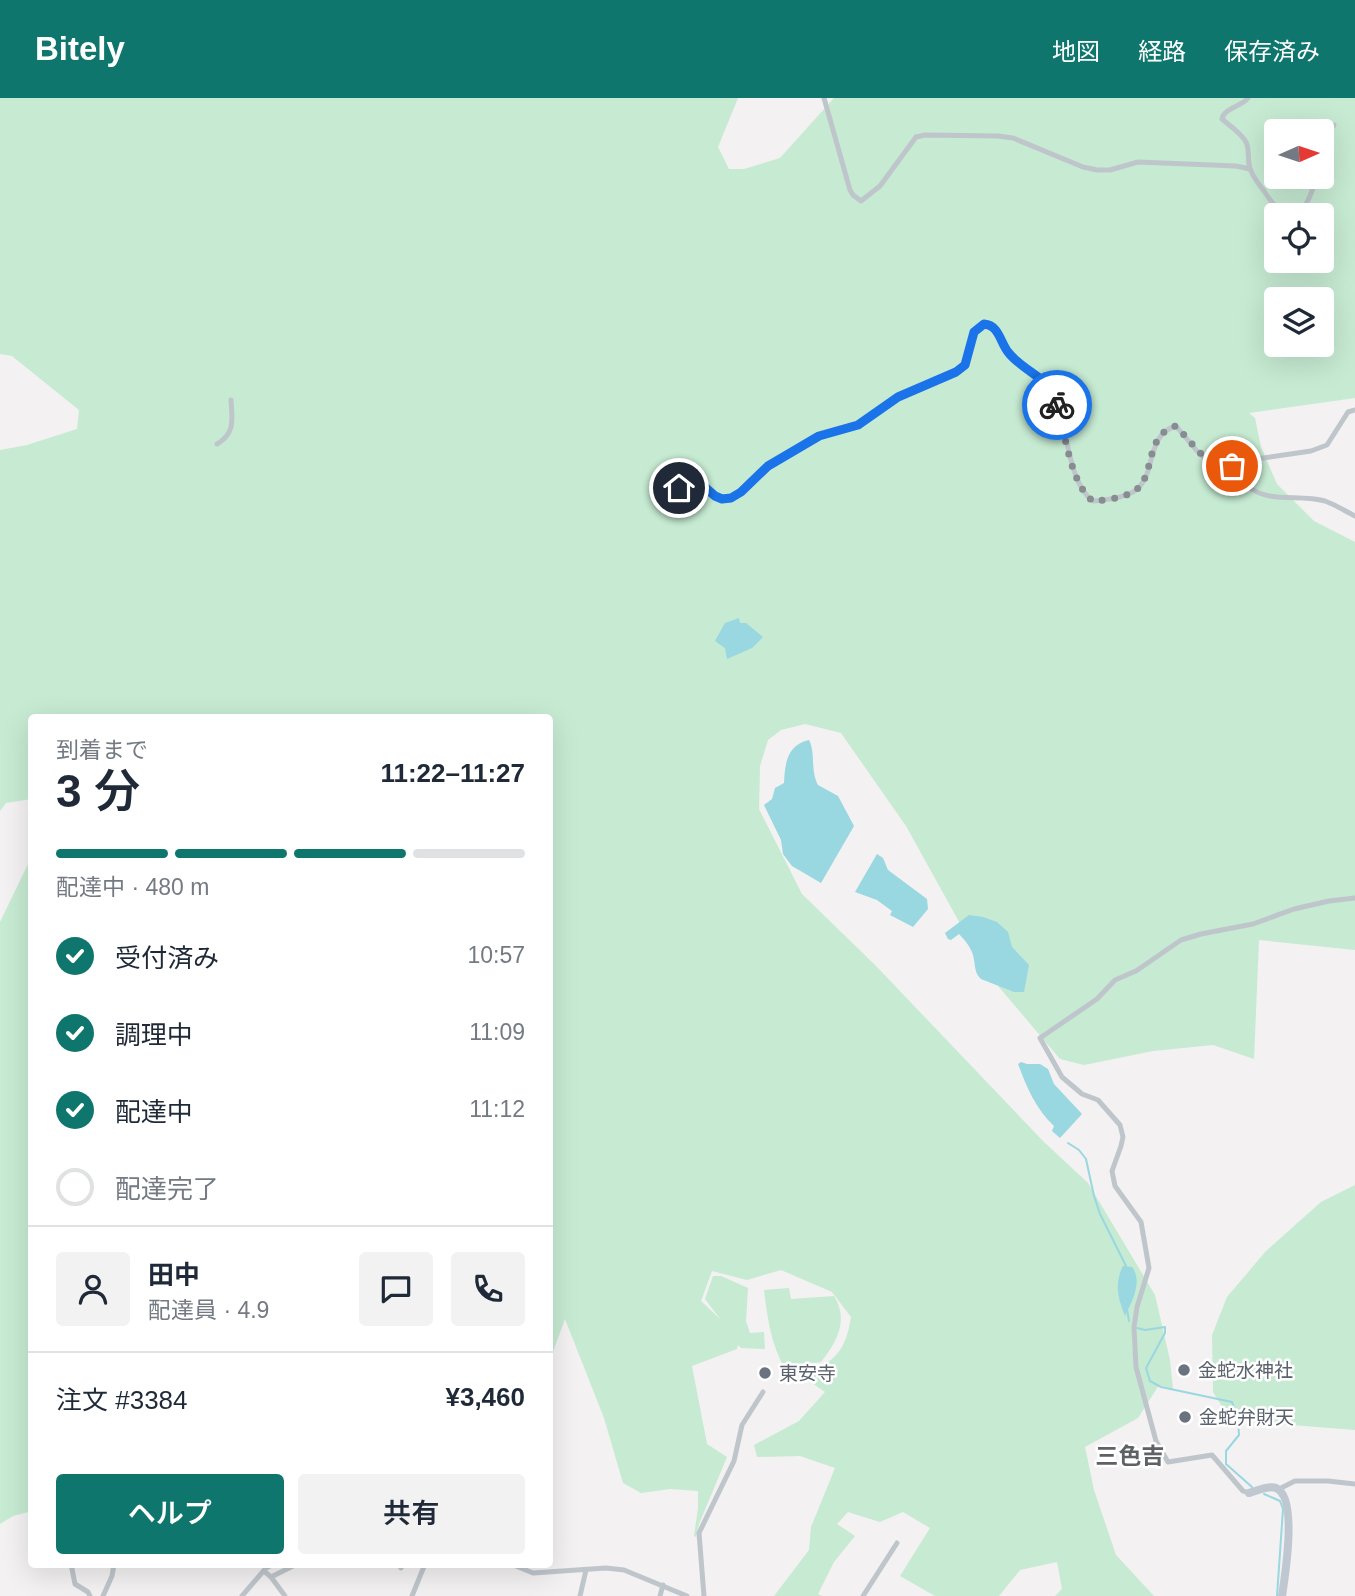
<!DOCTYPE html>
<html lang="ja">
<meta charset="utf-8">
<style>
:root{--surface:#fff;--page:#f2f2f3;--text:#1f2937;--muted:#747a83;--line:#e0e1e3;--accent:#0f766e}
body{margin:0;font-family:Arial,"Noto Sans JP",sans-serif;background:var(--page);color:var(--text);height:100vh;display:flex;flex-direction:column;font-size:26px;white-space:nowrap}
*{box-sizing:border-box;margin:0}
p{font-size:23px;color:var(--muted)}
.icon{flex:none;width:38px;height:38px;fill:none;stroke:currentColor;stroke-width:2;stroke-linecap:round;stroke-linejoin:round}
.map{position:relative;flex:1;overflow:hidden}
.side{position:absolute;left:28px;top:616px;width:525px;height:854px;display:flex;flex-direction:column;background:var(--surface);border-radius:7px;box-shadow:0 7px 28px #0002}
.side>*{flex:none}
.needle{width:46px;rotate:87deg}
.fabs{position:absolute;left:1264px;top:21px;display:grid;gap:14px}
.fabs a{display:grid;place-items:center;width:70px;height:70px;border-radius:7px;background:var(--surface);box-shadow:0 7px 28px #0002;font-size:35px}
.pin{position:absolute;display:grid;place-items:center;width:60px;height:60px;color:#fff;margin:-30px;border:4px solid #fff;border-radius:50%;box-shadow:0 2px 7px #0007}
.courier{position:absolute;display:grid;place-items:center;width:70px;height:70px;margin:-35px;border:5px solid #1a73e8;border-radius:50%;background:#fff;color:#222;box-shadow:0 2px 9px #0007}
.summary em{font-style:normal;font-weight:600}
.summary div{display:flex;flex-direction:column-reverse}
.summary{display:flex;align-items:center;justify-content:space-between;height:119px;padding:0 28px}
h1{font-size:46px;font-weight:600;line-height:52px}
.bar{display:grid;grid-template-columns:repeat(4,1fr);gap:10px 7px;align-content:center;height:84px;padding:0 28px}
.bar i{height:9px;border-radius:5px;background:var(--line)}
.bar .on{background:var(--accent)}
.bar p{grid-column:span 4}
.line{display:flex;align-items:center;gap:18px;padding:0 28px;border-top:2px solid var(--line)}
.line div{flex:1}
.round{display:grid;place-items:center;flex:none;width:74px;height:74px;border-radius:7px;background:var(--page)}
ol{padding:0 28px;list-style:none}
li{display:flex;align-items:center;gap:21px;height:77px}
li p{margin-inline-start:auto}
li .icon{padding:7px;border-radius:50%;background:var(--accent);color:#fff;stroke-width:4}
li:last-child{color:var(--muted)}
li i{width:38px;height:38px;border:4px solid var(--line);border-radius:50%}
.primary-button{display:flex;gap:14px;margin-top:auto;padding:14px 28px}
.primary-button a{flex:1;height:80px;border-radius:7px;background:var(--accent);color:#fff;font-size:28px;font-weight:600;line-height:80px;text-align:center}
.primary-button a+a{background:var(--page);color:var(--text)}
header{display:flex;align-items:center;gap:42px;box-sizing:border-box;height:98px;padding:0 35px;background:var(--accent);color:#fff}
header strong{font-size:33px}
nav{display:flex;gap:38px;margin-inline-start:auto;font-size:24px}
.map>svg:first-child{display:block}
.green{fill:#c6ead2;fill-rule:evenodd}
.water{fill:#99d7e1}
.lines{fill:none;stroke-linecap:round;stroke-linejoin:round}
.stream{stroke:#99d7e1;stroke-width:2}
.street{stroke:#bfc6cb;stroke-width:5}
.secondary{stroke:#bfc8d0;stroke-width:8}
.done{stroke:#868c90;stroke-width:7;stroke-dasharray:0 12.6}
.route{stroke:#1a73e8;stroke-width:9}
.worship-dot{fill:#6b7280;stroke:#fff;stroke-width:2.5}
.labels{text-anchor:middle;stroke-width:5;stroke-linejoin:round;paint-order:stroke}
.worship-label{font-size:19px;fill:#5b616d;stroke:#fff;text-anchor:start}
.quarter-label{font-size:23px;font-weight:bold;fill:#5e6265;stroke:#fff}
</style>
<header>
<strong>Bitely</strong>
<nav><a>地図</a><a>経路</a><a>保存済み</a></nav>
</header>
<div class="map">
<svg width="1355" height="1498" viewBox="0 0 1355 1498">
<rect width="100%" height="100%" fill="#f3f1f1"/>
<!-- green -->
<g class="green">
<path d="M0,0H738L718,49L729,71H744L780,60L834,0H1355V300L1249,315L1255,320L1261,349L1277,386L1314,423L1355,444V852L1259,842L1254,961L1213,947L1153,953L1084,967L1060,961L988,876L906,728L841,635L805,626L781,632L768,642L760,668L759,711L802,796L876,868L1043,1043L1088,1085L1155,1197L1170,1262L1173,1291L1159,1287L1138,1320L1085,1349L1094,1392L1116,1457L1154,1498H1055L1062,1491L1057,1464L1020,1472L999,1498H935L900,1478L930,1430L903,1414L880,1424L848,1414L837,1426L855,1438L834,1464L818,1496L822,1498H774L809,1452L811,1429L835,1370L800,1358L757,1359L754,1347L799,1323L825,1294L805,1280C835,1260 845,1256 851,1219L832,1194L781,1172L747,1182L712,1173L701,1203L721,1222L705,1201L713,1178H721L748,1190L746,1223L750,1235L764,1234L765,1251L741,1250L738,1247L737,1251L692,1268L707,1346L727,1359L699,1426L696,1439L694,1438L698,1410V1393L670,1391L641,1395L623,1385L604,1320L565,1221L550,1262V620H32L31,701L6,705L0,713V352L27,347L77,331L79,312L12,258L0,256ZM1276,33H1321V79H1276ZM1276,117H1321V163H1276ZM1276,201H1321V247H1276Z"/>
<path d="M31,760L32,1413L13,1418L0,1426V824Z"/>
<path d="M1355,1087V1332L1279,1326L1225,1313L1213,1294L1212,1237L1227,1199L1266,1153L1321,1104Z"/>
<path d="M789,1190L791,1201L834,1198C849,1222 837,1244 821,1264L784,1269C771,1246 767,1218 764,1192Z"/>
</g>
<!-- water -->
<g class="water">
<path d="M739,520L740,525H746L763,539L752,550L727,561L725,550L715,543L725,525Z"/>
<path d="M809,642C816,656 810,672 818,687L838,698L854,728L821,785L792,768L783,756L781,742L764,707L772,701L775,690L784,685C785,665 787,647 809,642Z"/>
<path d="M877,756L883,760L888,772L927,801L928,811L913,829L890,817L892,813L877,802L855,794Z"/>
<path d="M969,817L983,819L997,824L1008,834L1012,849L1029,867L1024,894H1014L981,881C973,874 976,864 972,854C969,847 964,841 959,836L951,842L948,841L945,835Z"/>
<path d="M1021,964L1027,966H1040L1048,971L1054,986L1082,1016L1060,1040L1052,1033L1054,1028C1036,1011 1027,990 1018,966Z"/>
<path d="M1123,1168L1132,1169C1143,1183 1132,1204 1125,1218C1118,1200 1114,1186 1123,1168Z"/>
</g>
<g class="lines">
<!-- stream -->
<g class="stream">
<path d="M1068,1045L1079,1052L1086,1061L1094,1098L1100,1116L1126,1168"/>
<path d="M1127,1211L1129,1223"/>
<path d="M1137,1230L1145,1232L1165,1229V1235L1146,1270L1150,1283L1161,1289L1232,1304L1238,1322L1239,1337L1226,1353V1366L1252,1389"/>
<path d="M1264,1396L1280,1403L1283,1411L1277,1498"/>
</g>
<!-- street -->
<g class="street">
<path d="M824,0L850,92L853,97L861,103L880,88L916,39L925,37L998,38L1013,40L1083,69L1097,72H1110L1138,64L1236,68L1250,71"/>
<path d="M1248,0C1241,9 1224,10 1222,21C1230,28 1241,35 1246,44C1250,52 1247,61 1250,70C1252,78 1259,86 1264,93C1289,133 1307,117 1316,79"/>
<path d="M1321,55L1327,35L1334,27"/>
<path d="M217,346C236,335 232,320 231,302"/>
<path d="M1240,367L1241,382C1263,408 1297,395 1325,403C1336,407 1345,413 1355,418"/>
<path d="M679,390L699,384L715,398L722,401L731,400L741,394L768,368L819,338L858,327L898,299L956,274L965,267L974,234L984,226H991C1001,236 1004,252 1015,262C1024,271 1046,283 1052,293C1068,321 1066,384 1093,403C1106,402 1125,400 1136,392C1157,376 1145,337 1176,328L1197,353L1216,370L1240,367L1246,363L1257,361L1311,353L1327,347L1348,314L1355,312"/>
<path d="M1279,1391L1295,1383H1328L1355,1386"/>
<path d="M1249,1395L1243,1393L1212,1357L1168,1364L1156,1343L1136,1269L1134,1229L1137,1209L1149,1170L1141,1124L1115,1088L1112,1073L1121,1048L1123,1039L1120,1027L1098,1002L1082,996L1062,979L1040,940L1097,901L1115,882L1136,873L1181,842L1201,836L1253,826L1294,811L1329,803L1355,800"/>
<path d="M71,1466L75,1486L88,1494L90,1498"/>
<path d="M511,1466L533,1475L606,1470L624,1472L687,1498"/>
<path d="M401,1470L403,1466"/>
<path d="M264,1473L271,1479L297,1466"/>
<path d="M271,1479L285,1498"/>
<path d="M103,1498L112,1478L114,1466"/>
<path d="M242,1498L266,1470L274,1466"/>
<path d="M412,1498L425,1466"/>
<path d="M580,1498L586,1472"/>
<path d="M660,1498L663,1487"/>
<path d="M704,1498L699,1435L734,1363L742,1327L763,1294"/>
<path d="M863,1498L897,1445"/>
</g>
<!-- secondary -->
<path class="secondary" d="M1249,1395C1257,1393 1269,1387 1276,1390C1298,1399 1285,1478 1282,1498"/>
</g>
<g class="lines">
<!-- done -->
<path class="done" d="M1057,307C1065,333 1070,386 1093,403C1106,402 1125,400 1136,392C1156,376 1144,337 1176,328L1210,366L1216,370L1232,368"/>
<!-- route -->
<path class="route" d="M679,390L699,384L715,398L722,401L731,400L741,394L768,368L819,338L858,327L898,299L956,274L965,267L974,234L984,226C999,227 1000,244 1008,254C1019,269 1043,279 1051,291C1054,295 1056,302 1057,307"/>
</g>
<!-- markers -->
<g class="worship-dot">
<circle cx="1184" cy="1272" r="7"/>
<circle cx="765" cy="1275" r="7"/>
<circle cx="1185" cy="1319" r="7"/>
</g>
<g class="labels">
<!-- worship labels -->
<g class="worship-label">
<text x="1198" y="1279">金蛇水神社</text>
<text x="779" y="1282">東安寺</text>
<text x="1199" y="1326">金蛇弁財天</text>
</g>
<!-- quarter labels -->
<g class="quarter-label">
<text x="1130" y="1366">三色吉</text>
</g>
</g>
</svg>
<div class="fabs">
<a><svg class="needle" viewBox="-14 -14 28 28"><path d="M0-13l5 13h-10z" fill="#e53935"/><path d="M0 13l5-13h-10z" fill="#747a83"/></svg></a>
<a><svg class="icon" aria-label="locate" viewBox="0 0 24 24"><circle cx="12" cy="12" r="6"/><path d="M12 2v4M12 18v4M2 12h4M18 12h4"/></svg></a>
<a><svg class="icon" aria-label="layers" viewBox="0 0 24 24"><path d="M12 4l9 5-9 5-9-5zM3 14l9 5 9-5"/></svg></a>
</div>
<div class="pin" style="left:1232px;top:368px;background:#ea580c"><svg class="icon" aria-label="bag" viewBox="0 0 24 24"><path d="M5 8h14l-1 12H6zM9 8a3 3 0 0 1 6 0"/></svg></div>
<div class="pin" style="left:679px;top:390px;background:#1f2937"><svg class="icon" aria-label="home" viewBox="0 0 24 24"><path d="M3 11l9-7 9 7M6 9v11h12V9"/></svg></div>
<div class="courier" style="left:1057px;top:307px"><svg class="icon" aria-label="bike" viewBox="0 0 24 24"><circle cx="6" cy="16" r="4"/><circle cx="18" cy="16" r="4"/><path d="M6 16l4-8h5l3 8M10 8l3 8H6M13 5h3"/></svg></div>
<section class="side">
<div class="summary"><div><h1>3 分</h1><p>到着まで</p></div><em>11:22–11:27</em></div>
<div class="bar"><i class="on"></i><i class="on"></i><i class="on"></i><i></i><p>配達中 · 480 m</p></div>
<ol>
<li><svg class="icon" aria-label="check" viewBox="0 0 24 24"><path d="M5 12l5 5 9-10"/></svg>受付済み<p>10:57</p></li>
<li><svg class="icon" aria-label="check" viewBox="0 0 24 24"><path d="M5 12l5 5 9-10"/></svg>調理中<p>11:09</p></li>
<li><svg class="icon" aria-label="check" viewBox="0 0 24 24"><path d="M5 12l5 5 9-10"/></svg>配達中<p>11:12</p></li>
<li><i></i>配達完了</li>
</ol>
<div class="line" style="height:126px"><a class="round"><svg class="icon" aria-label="person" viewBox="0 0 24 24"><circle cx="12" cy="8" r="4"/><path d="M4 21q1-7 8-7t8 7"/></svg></a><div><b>田中</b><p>配達員 · 4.9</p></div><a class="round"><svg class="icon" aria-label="chat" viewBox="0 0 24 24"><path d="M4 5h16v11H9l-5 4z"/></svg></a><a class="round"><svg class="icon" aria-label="phone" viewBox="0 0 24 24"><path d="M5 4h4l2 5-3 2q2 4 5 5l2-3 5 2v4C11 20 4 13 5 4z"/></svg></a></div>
<div class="line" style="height:91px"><div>注文 #3384</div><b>¥3,460</b></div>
<div class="primary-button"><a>ヘルプ</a><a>共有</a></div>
</section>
</div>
